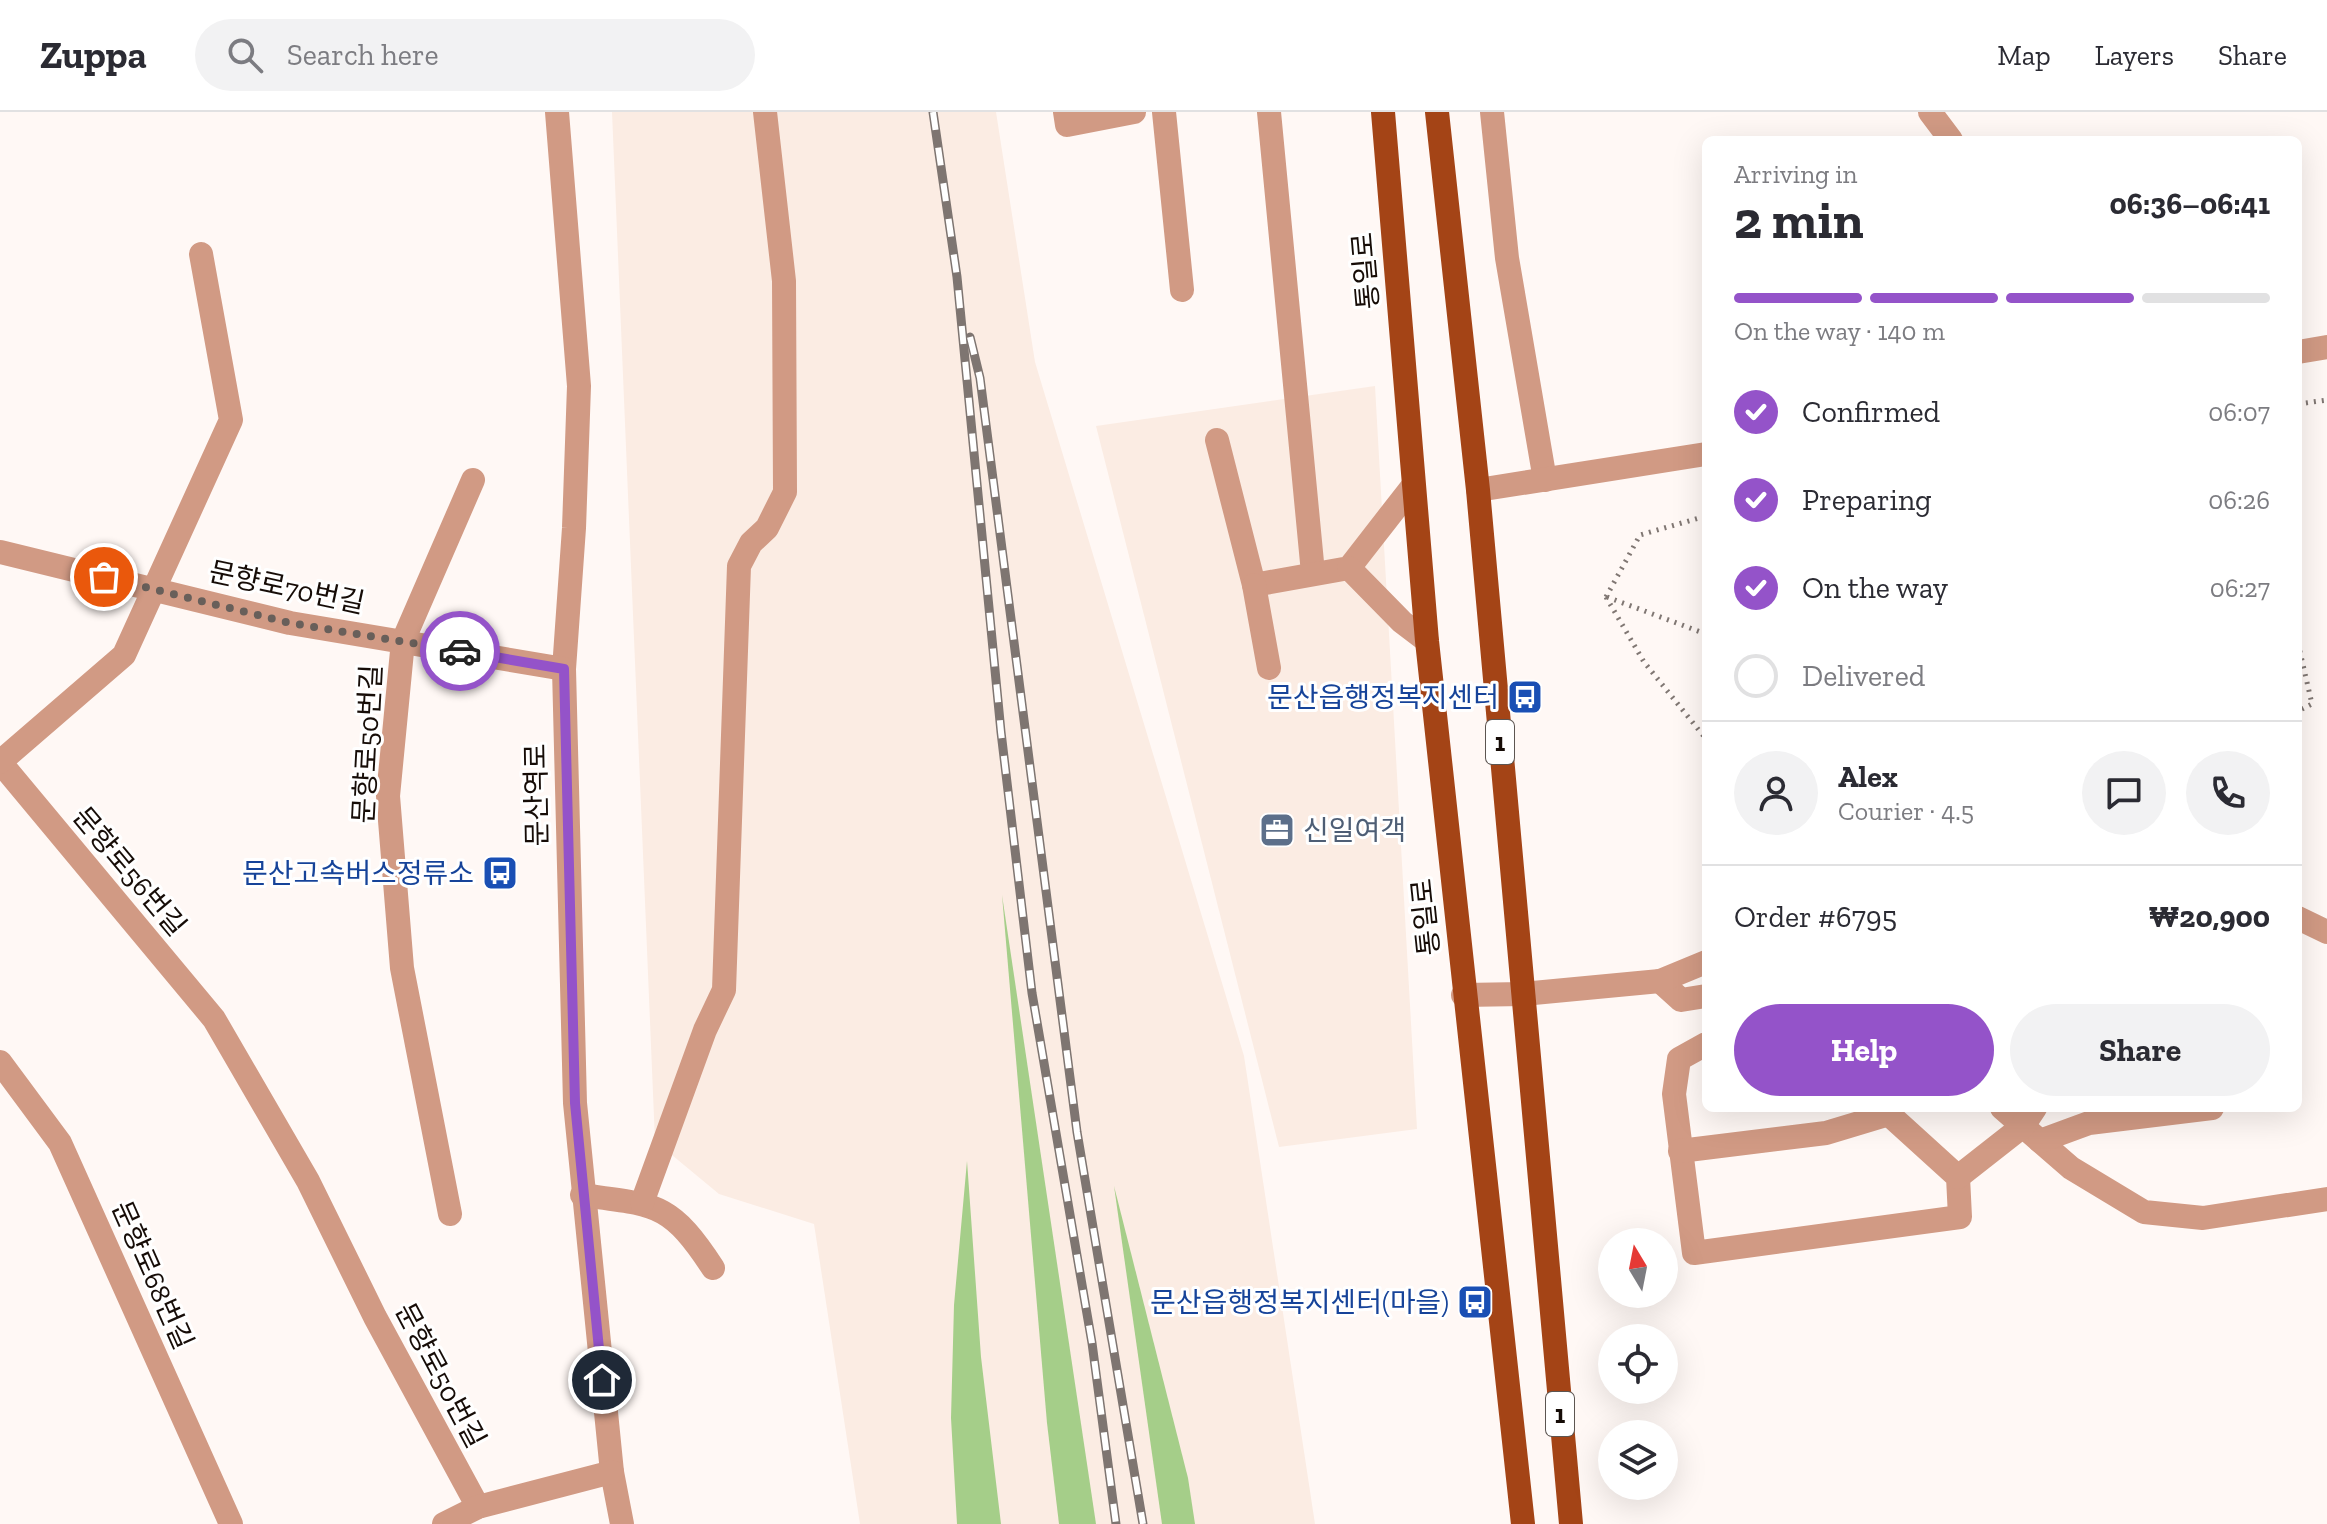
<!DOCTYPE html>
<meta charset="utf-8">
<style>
:root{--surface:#fff;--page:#f2f2f3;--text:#2b2b33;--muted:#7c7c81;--line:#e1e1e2;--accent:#9453c9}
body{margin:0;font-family:"Zilla Slab","Noto Sans KR",serif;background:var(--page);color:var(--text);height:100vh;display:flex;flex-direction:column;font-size:30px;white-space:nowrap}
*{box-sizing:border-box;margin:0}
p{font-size:26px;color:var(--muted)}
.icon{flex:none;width:44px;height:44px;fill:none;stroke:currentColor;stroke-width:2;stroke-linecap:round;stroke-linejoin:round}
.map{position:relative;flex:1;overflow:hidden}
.sheet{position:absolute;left:1702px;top:24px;width:600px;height:976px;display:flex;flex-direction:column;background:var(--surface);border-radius:12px;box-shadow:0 8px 32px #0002}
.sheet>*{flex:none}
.needle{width:52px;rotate:350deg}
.fabs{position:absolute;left:1598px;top:1116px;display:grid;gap:16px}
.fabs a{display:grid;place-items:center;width:80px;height:80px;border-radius:50%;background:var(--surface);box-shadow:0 8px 32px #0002;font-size:40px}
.pin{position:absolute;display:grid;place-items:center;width:68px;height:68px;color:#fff;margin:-34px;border:4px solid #fff;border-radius:50%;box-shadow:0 2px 8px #0007}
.courier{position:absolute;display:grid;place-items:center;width:80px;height:80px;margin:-40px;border:6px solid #9453c9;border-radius:50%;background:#fff;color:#222;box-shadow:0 2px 10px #0007}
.overview em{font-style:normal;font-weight:700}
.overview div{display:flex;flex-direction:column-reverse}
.overview{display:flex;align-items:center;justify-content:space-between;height:136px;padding:0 32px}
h1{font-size:52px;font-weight:700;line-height:60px}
.bar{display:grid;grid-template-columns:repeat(4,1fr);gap:12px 8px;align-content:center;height:96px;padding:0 32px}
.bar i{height:10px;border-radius:6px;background:var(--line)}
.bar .current{background:var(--accent)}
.bar p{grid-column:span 4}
.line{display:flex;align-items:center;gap:20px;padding:0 32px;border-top:2px solid var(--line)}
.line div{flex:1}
.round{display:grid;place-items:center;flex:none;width:84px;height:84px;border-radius:42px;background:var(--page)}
ol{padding:0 32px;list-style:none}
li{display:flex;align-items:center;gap:24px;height:88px}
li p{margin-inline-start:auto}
li .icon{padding:8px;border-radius:50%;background:var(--accent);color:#fff;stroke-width:4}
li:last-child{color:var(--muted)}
li i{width:44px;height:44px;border:4px solid var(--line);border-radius:50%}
.primary-button{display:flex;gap:16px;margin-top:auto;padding:16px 32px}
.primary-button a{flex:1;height:92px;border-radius:48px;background:var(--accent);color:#fff;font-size:32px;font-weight:700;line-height:92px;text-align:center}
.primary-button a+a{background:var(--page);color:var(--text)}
header{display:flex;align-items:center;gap:48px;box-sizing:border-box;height:112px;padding:0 40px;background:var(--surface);border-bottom:2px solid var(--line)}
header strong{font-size:38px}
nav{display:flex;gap:44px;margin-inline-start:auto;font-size:28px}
.search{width:560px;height:72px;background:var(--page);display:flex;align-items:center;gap:20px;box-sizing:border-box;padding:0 28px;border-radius:44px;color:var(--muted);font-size:30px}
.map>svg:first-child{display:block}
.built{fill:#fbece3}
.forest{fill:#a5ce89}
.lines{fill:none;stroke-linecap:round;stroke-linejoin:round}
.path{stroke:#807773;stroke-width:5;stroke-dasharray:2 6;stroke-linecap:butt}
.minor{stroke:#d19a84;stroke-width:24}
.major{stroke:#a44416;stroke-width:24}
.rail-casing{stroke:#7e7571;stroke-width:9}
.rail{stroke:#fff;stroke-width:6;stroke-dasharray:18;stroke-linecap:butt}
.done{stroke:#685f5a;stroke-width:8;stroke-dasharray:0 14.4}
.route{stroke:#9453c9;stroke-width:10}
.labels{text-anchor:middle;stroke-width:6;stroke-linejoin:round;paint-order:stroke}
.shield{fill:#fff;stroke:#5c5551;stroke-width:2}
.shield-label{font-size:26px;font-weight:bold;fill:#160c07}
.street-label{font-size:28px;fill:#160c07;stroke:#fff}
.transit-label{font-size:28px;fill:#164399;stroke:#fff;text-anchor:end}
.service-label{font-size:28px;fill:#4e5e75;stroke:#fff;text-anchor:start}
</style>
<header>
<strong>Zuppa</strong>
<div class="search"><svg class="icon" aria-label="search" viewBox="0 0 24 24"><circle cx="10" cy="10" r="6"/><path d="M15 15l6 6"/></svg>Search here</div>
<nav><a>Map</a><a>Layers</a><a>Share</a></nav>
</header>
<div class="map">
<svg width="2327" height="1412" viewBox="0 0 2327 1412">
<rect width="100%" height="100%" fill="#fff8f5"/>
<!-- built -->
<g class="built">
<path d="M612,0H996L1035,250L1244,944L1315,1412H860L814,1112L719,1082L655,1029Z"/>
<path d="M1375,274L1417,1017L1279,1035L1096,314Z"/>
</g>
<!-- forest -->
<g class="forest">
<path d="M1002,783L1096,1412H1059L1047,1311Z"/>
<path d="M967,1049L981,1245L1001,1412H957L951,1306L954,1193Z"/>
<path d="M1114,1074L1188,1366L1195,1412H1162Z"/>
</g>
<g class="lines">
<!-- path -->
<g class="path">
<path d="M2298,292L2327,288"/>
<path d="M1606,485L1644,550L1706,627"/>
<path d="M1606,485L1640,423L1706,404"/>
<path d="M1607,485L1706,522"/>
<path d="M2298,531L2312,592L2298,599"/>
</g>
<!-- minor -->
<g class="minor">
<path d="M557,0L579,274L574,416L564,557L575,991L612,1360L622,1412"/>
<path d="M1065,0L1067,13L1134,0"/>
<path d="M1164,0L1182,178"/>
<path d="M1269,0L1313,461"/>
<path d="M1492,0L1507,146L1545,368"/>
<path d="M1930,0L1951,28"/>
<path d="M2298,240L2327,235"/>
<path d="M1217,328L1254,473L1349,456L1412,375"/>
<path d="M1478,378L1706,342"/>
<path d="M0,440L290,511L564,557"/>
<path d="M1349,456L1402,510L1427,529"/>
<path d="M1254,473L1269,556"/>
<path d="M0,650L214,907L308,1069L375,1205L478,1395"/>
<path d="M0,650L124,543L231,308L201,142"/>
<path d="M2298,806L2327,820"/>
<path d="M1660,869L1681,888L1706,884"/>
<path d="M1463,883L1523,882L1660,869L1706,850"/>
<path d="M1706,932L1679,947L1674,982L1694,1141L1960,1105L1958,1065L1882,996"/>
<path d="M0,950L60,1031L231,1412"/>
<path d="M2002,996L2071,1056L2144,1100L2203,1106L2327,1087"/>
<path d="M2040,1029L2089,1011L2212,996"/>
<path d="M1680,1039L1826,1021L1889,1002"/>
<path d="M1958,1065L2023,1014L2035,996"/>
<path d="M582,1083C656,1093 670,1090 713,1156"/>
<path d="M642,1091L705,918L724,878L739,454L751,431L767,416L785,380L784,169L765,0"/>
<path d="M450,1102L402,856L388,684L403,529L473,368"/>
<path d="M444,1412L478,1395L612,1360"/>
</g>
<!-- major -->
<g class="major">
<path d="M1383,0L1427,529L1523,1412"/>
<path d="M1437,0L1478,378L1571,1412"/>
</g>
<defs>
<g id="rail">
<path d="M933,0L957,165L1001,620L1032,881L1092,1231L1116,1412"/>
<path d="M970,225L980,266L1077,1020L1143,1412"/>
</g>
</defs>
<!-- rail casing -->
<use href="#rail" class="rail-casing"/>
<!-- rail -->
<use href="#rail" class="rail"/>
</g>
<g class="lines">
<!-- done -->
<path class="done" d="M104,465L290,511L460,539"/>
<!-- route -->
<path class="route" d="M460,539L564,557L575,991L602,1268"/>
</g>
<!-- icons -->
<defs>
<symbol id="bus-square" viewBox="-11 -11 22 22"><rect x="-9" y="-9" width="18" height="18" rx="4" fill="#1a4fb4" stroke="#fff"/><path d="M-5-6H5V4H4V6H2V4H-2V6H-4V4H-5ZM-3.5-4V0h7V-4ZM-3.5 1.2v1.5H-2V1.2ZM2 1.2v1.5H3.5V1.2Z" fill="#fff"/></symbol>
<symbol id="office-square" viewBox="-11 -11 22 22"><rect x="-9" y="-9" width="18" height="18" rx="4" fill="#5c6f8a" stroke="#fff"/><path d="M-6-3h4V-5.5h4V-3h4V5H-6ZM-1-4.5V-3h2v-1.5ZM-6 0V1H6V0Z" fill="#fff"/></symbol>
</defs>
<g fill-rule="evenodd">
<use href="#bus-square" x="1505" y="565" width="40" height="40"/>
<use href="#office-square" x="1257" y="698" width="40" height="40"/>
<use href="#bus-square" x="480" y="741" width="40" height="40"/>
<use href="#bus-square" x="1455" y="1170" width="40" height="40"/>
</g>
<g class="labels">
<!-- shield labels -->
<g class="shield">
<rect x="1486" y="608" width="28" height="44" rx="6"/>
<rect x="1546" y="1280" width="28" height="44" rx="6"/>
</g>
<g class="shield-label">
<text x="1500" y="639">1</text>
<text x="1560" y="1311">1</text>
</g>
<!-- street labels -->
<g class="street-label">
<text transform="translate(1365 159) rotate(-95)" y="10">통일로</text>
<text transform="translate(287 475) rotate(12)" y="10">문향로70번길</text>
<text transform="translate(367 632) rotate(-87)" y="10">문향로50번길</text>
<text transform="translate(536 683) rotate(-91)" y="10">문산역로</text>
<text transform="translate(130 759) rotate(50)" y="10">문향로56번길</text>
<text transform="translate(1425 805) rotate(-96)" y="10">통일로</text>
<text transform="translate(153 1163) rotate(66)" y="10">문향로68번길</text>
<text transform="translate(441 1263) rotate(62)" y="10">문향로50번길</text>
</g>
<!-- transit labels -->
<g class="transit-label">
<text x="1499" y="595">문산읍행정복지센터</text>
<text x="474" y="771">문산고속버스정류소</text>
<text x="1449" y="1200">문산읍행정복지센터(마을)</text>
</g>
<!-- service labels -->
<g class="service-label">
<text x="1303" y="728">신일여객</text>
</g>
</g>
</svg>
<div class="fabs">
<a><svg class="needle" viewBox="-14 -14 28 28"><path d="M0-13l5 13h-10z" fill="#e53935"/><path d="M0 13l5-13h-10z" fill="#7c7c81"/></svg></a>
<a><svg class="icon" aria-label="locate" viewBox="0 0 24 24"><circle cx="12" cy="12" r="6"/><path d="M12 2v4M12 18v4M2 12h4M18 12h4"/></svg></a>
<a><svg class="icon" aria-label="layers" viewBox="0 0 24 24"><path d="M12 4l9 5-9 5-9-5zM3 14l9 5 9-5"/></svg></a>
</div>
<div class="pin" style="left:104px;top:465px;background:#ea580c"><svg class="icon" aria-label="bag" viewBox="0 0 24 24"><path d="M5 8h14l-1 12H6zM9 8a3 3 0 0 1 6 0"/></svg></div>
<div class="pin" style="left:602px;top:1268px;background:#1f2937"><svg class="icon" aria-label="home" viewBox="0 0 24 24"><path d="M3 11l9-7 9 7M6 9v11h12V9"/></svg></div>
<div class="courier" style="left:460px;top:539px"><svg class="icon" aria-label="car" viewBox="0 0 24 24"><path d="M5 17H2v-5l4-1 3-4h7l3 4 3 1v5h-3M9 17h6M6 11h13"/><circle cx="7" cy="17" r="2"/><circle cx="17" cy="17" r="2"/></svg></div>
<section class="sheet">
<div class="overview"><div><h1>2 min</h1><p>Arriving in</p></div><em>06:36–06:41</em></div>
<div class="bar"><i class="current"></i><i class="current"></i><i class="current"></i><i></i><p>On the way · 140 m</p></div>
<ol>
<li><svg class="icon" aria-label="check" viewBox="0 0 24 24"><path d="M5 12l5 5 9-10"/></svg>Confirmed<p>06:07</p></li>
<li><svg class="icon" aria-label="check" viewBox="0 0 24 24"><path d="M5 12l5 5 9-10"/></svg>Preparing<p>06:26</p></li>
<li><svg class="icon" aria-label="check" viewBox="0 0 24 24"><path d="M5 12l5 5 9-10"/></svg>On the way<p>06:27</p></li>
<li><i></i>Delivered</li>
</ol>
<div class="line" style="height:144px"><a class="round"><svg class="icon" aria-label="person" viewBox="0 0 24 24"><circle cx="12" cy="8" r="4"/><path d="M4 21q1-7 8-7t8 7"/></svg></a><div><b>Alex</b><p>Courier · 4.5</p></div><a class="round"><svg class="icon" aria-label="chat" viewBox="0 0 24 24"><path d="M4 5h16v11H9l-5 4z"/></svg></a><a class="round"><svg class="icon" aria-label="phone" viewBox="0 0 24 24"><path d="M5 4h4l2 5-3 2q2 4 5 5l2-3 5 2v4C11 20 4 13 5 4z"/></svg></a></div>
<div class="line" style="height:104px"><div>Order #6795</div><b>₩20,900</b></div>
<div class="primary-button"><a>Help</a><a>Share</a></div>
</section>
</div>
